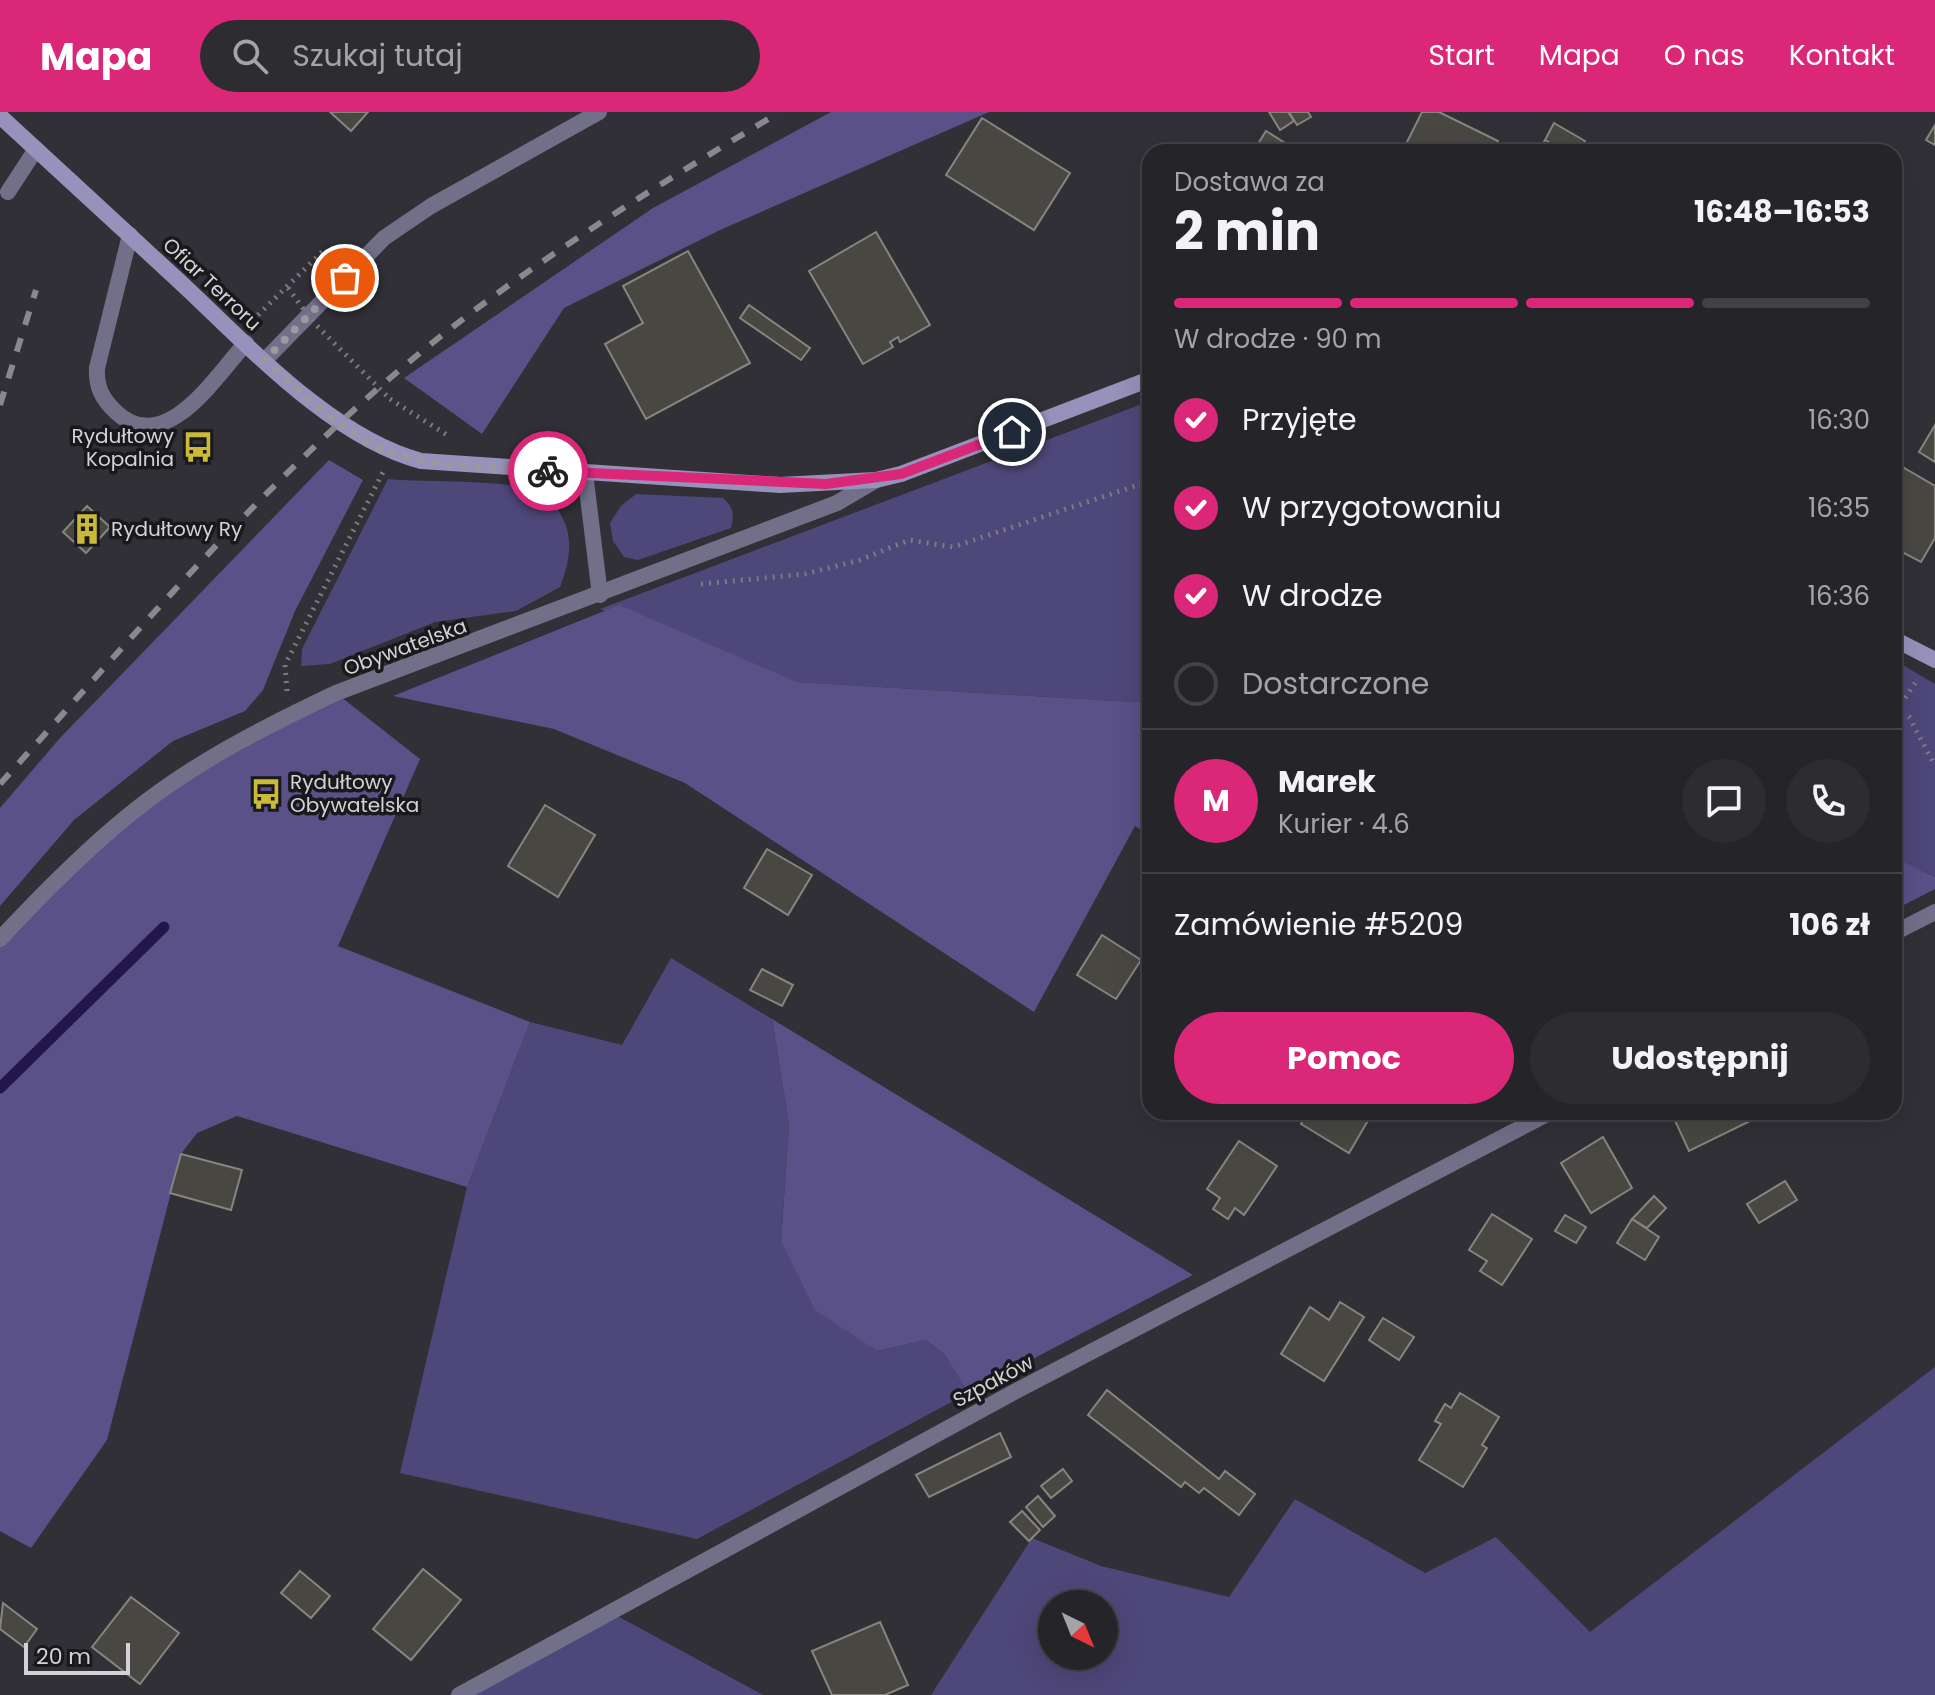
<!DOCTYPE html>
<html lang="pl">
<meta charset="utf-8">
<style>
:root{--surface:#252429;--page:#2d2c31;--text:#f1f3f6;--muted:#a3a4a8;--line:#424146;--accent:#db2777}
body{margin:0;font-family:Poppins,sans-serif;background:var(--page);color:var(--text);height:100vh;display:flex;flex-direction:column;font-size:30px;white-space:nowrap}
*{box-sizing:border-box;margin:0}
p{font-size:26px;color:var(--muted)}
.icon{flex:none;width:44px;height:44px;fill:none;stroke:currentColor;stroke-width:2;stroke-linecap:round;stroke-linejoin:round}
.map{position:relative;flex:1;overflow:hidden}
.side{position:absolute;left:1142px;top:32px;width:760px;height:976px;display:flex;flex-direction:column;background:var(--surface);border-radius:24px;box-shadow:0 8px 32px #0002,0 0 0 2px var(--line)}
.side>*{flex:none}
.needle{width:52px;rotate:137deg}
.controls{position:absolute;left:1038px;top:1478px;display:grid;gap:16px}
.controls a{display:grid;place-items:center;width:80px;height:80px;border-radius:50%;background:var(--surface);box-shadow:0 8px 32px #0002,0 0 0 2px var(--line);font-size:40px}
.scale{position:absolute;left:24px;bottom:20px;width:106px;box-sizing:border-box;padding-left:8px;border:4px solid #d3d2d6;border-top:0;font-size:22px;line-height:28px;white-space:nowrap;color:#d3d2d6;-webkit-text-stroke:6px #19191c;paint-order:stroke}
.pin{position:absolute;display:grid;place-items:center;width:68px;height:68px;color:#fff;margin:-34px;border:4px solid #fff;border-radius:50%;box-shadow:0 2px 8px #0007}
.courier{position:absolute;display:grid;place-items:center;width:80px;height:80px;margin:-40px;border:6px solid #db2777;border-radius:50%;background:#fff;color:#222;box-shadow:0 2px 10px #0007}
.headline em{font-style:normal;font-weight:700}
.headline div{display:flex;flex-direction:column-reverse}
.headline{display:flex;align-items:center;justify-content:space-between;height:136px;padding:0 32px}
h1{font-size:52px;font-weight:700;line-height:60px}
.bar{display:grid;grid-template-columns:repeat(4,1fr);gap:12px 8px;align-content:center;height:96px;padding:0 32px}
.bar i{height:10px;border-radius:6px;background:var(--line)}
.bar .current{background:var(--accent)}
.bar p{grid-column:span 4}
.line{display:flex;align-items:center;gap:20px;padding:0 32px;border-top:2px solid var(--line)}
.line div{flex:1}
.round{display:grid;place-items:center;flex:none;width:84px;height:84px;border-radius:42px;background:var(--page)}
ol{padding:0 32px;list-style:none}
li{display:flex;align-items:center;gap:24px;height:88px}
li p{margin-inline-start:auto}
li .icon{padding:8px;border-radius:50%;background:var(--accent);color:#fff;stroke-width:4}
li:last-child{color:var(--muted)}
li i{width:44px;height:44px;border:4px solid var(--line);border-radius:50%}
.button{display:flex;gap:16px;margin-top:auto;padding:16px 32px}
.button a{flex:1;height:92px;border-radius:48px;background:var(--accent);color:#fff;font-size:32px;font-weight:700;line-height:92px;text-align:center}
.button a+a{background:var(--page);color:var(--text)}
header{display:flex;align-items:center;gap:48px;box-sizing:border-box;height:112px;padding:0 40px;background:var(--accent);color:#fff}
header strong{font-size:38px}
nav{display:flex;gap:44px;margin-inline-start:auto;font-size:28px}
.search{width:560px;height:72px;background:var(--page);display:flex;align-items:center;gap:20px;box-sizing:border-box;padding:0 28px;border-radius:44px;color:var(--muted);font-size:30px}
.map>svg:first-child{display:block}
.green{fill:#4e4779;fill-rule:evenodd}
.forest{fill:#595188}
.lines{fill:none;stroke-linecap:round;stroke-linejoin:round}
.stream{stroke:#221748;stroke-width:11}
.building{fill:#484741;stroke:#86857e;stroke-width:2}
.path{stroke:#7c7b81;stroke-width:5;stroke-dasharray:2 6;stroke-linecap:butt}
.lane{stroke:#727089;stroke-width:16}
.street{stroke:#727089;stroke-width:16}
.secondary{stroke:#9692bb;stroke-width:16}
.rail{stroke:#89888d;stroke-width:6;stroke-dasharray:14 14;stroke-linecap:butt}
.path-bridge{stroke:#7c7b81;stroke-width:5;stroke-dasharray:2 6;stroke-linecap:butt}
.done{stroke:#9a999e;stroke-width:8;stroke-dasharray:0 14.4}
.route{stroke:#db2777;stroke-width:10}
.labels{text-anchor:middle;stroke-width:7;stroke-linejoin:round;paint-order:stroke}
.street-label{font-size:20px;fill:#d3d2d6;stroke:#19191c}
.poi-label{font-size:20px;fill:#d3d2d6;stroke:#19191c;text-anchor:start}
</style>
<header>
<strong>Mapa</strong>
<div class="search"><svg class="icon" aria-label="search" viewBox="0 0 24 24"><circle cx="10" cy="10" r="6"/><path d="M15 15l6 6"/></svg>Szukaj tutaj</div>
<nav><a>Start</a><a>Mapa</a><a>O nas</a><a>Kontakt</a></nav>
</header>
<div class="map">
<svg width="1935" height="1583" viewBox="0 0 1935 1583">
<rect width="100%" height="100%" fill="#313037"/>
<!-- green -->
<g class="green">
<path d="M1150,289V591L797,570L600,497Z"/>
<path d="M388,367C429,371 507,366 542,381C547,384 551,389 555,394C575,419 571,447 560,475L516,499L435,510L330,552L301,554L302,537Z"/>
<path d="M636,382L723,386C734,396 734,402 731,416L638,448L624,445L613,429L610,411L621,394Z"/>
<path d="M1894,548L1935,572V765L1894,745Z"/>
<path d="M671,846L772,907L789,1012L781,1128L877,1239L926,1228L945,1243L968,1281L697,1427L400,1361L467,1075L530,910L622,933Z"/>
<path d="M1935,1255V1583H931L1032,1426L1101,1454L1229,1485L1295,1387L1425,1461L1496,1425L1590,1520ZM1052,1492H1104V1544H1052Z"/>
<path d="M610,1500L763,1583H459Z"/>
</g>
<!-- forest -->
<g class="forest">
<path d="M831,0H989L720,118L564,196L482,322L404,266L653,96Z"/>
<path d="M329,348L363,368L295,499L263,578L245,599L173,629L74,708L0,794V696L60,626Z"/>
<path d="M619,493L797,570L1150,591V723L1135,714L1034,900L685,671L554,617L393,584Z"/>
<path d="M336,581L420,647L338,834L530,910L467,1075L237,1004L197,1021L181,1042L107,1328L31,1436L0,1419V827L132,701Z"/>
<path d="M1894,745L1935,765V777L1894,798Z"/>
<path d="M772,907L1193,1163L968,1281L945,1243L926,1228L877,1239L815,1198L781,1129L789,1012Z"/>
</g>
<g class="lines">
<!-- stream -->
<path class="stream" d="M0,976L164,815"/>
</g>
<!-- building -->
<g class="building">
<path d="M330,0H368L351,19Z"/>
<path d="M1269,0H1288L1294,9L1280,18Z"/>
<path d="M1289,0H1308L1311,5L1297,13Z"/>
<path d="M1422,0H1439L1498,29L1492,40H1402Z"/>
<path d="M982,6L1070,61L1034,118L946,63Z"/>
<path d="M1554,11L1585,29L1578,40H1566L1545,28Z"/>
<path d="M1935,13V33L1926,28Z"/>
<path d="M1266,19L1293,36L1291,40H1253Z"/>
<path d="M1545,28L1566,40H1538Z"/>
<path d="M876,120L930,213L900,230L898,225L890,230L893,235L863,252L809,159Z"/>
<path d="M688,139L750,251L646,307L605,232L643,211L623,174Z"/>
<path d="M749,193L810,236L801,248L740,206Z"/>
<path d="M1935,313V350L1919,340Z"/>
<path d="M1894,350L1935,374V426L1921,450L1894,436Z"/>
<path d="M87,394L110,415L86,441L63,420Z"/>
<path d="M545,693L595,723L558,785L508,754Z"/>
<path d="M767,737L812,763L788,803L744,776Z"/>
<path d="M1102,823L1141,848L1116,887L1077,863Z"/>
<path d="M762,857L793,873L782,894L750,878Z"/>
<path d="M1308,1000H1373L1349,1041L1301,1012Z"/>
<path d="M1671,1000H1743L1748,1010L1689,1039Z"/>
<path d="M1603,1025L1632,1076L1591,1101L1561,1051Z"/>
<path d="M1239,1029L1277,1054L1244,1103L1235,1096L1228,1107L1213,1097L1220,1086L1207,1077Z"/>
<path d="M181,1042L242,1058L231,1098L170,1081Z"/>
<path d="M1785,1069L1797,1088L1759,1111L1747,1092Z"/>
<path d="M1654,1084L1666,1096L1647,1116L1632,1107Z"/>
<path d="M1492,1102L1532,1127L1502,1173L1480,1159L1487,1149L1469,1138Z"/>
<path d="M1565,1103L1586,1115L1576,1131L1555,1119Z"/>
<path d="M1632,1107L1659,1125L1645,1148L1617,1131Z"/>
<path d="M1340,1190L1364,1205L1324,1269L1281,1242L1310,1195L1329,1208Z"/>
<path d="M1383,1206L1414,1225L1399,1248L1369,1228Z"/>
<path d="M1107,1278L1219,1367L1225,1359L1255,1382L1239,1403L1204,1376L1199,1381L1185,1370L1181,1375L1088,1303Z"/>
<path d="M1460,1281L1499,1305L1482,1333L1487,1336L1463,1375L1419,1348L1441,1312L1435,1309L1445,1292L1451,1296Z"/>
<path d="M1000,1321L1011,1345L929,1385L916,1363Z"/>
<path d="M1063,1357L1072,1369L1051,1386L1041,1374Z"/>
<path d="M1038,1384L1055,1404L1043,1415L1026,1395Z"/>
<path d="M1022,1399L1040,1418L1029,1429L1010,1410Z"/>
<path d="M423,1457L461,1488L411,1548L373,1517Z"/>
<path d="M300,1459L330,1484L311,1506L281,1481Z"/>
<path d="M131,1485L179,1521L140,1572L92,1535Z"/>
<path d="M3,1491L37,1517L24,1535L0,1517Z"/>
<path d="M880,1510L908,1573L885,1583H832L812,1539Z"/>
</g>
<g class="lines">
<!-- path -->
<g class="path">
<path d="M258,203L323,139"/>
<path d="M390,287L447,323"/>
<path d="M701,472L805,462L860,448L909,428L953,435L1150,369"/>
<path d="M287,579L285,553L383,360"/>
<path d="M1894,598L1909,605L1935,654"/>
<path d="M1896,599L1918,567"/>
</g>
<!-- lane -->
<g class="lane">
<path d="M8,80L36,37"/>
<path d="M130,123L97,256C96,275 102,287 116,300C165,346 215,265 246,231"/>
</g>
<!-- street -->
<g class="street">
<path d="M265,248L384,126L431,94L599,0"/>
<path d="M585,361L600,483"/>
<path d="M1894,821L1935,800"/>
<path d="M0,827C41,783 82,741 129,703C191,652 264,615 336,581L837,391L876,368"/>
<path d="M459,1583L1016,1279L1551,1000"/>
</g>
<!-- secondary -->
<g class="secondary">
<path d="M0,4C59,59 120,114 179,169C247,232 331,325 421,349L780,373L876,368L901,362L1150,267"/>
<path d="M1894,527L1935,548"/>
</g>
<!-- rail -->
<g class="rail">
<path d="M0,293L36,178"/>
<path d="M0,672C131,527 258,376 409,250C523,155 653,76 780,0"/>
</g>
<!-- path-bridge -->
<path class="path-bridge" d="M288,176L313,210L390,287"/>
</g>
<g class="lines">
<!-- done -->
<path class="done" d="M345,166L265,248C302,281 347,327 395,342C443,357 498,355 548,359"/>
<!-- route -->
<path class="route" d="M548,359L826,372L901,362L1012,320"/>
</g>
<!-- icons -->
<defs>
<symbol id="bus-bare" viewBox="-9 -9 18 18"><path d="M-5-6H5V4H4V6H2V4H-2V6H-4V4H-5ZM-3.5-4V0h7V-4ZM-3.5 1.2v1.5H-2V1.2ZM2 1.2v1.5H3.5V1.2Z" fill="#cbba39" stroke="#19191c" stroke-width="2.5" paint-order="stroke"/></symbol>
<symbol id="building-bare" viewBox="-9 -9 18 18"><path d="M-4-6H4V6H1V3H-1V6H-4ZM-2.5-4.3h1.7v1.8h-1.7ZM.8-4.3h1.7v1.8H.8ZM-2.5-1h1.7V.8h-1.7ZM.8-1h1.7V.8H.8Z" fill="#cbba39" stroke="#19191c" stroke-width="2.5" paint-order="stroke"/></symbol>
</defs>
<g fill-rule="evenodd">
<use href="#bus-bare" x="176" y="313" width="44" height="44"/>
<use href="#building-bare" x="65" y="395" width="44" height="44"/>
<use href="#bus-bare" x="244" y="660" width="44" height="44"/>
</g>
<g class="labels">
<!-- street labels -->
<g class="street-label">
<text transform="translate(212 172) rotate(43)" y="7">Ofiar Terroru</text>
<text transform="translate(405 535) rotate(-20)" y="7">Obywatelska</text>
<text transform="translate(993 1269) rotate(-28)" y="7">Szpaków</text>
</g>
<!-- poi labels -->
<g class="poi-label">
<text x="174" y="331" text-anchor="end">Rydułtowy<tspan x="174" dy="23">Kopalnia</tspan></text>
<text x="111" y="424">Rydułtowy Ry</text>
<text x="290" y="677">Rydułtowy<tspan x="290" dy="23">Obywatelska</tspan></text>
</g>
</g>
</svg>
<div class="controls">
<a><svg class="needle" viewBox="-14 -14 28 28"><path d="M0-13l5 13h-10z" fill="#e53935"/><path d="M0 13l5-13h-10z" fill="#a3a4a8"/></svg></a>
</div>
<div class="scale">20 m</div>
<div class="pin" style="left:345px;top:166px;background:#ea580c"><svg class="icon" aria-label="bag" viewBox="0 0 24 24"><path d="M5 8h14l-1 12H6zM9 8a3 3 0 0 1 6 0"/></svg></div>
<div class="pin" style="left:1012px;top:320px;background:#1f2937"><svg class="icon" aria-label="home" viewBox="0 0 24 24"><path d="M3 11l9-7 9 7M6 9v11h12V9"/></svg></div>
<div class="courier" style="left:548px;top:359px"><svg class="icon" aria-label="bike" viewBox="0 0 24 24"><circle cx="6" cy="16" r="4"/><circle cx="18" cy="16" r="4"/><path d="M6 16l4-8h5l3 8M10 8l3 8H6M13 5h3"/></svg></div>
<section class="side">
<div class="headline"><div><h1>2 min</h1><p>Dostawa za</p></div><em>16:48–16:53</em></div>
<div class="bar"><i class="current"></i><i class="current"></i><i class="current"></i><i></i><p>W drodze · 90 m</p></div>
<ol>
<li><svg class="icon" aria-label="check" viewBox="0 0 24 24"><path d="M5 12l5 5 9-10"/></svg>Przyjęte<p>16:30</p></li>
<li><svg class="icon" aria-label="check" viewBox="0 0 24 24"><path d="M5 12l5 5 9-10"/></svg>W przygotowaniu<p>16:35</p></li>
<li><svg class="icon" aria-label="check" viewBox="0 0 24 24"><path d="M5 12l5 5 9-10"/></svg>W drodze<p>16:36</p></li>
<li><i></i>Dostarczone</li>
</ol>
<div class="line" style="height:144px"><b class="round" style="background:var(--accent);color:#fff">M</b><div><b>Marek</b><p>Kurier · 4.6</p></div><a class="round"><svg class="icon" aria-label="chat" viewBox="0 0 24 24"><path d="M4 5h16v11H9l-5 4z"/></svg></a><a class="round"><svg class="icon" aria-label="phone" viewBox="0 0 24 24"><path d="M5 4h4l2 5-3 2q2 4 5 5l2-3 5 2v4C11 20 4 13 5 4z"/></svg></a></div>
<div class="line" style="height:104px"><div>Zamówienie #5209</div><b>106 zł</b></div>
<div class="button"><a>Pomoc</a><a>Udostępnij</a></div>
</section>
</div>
